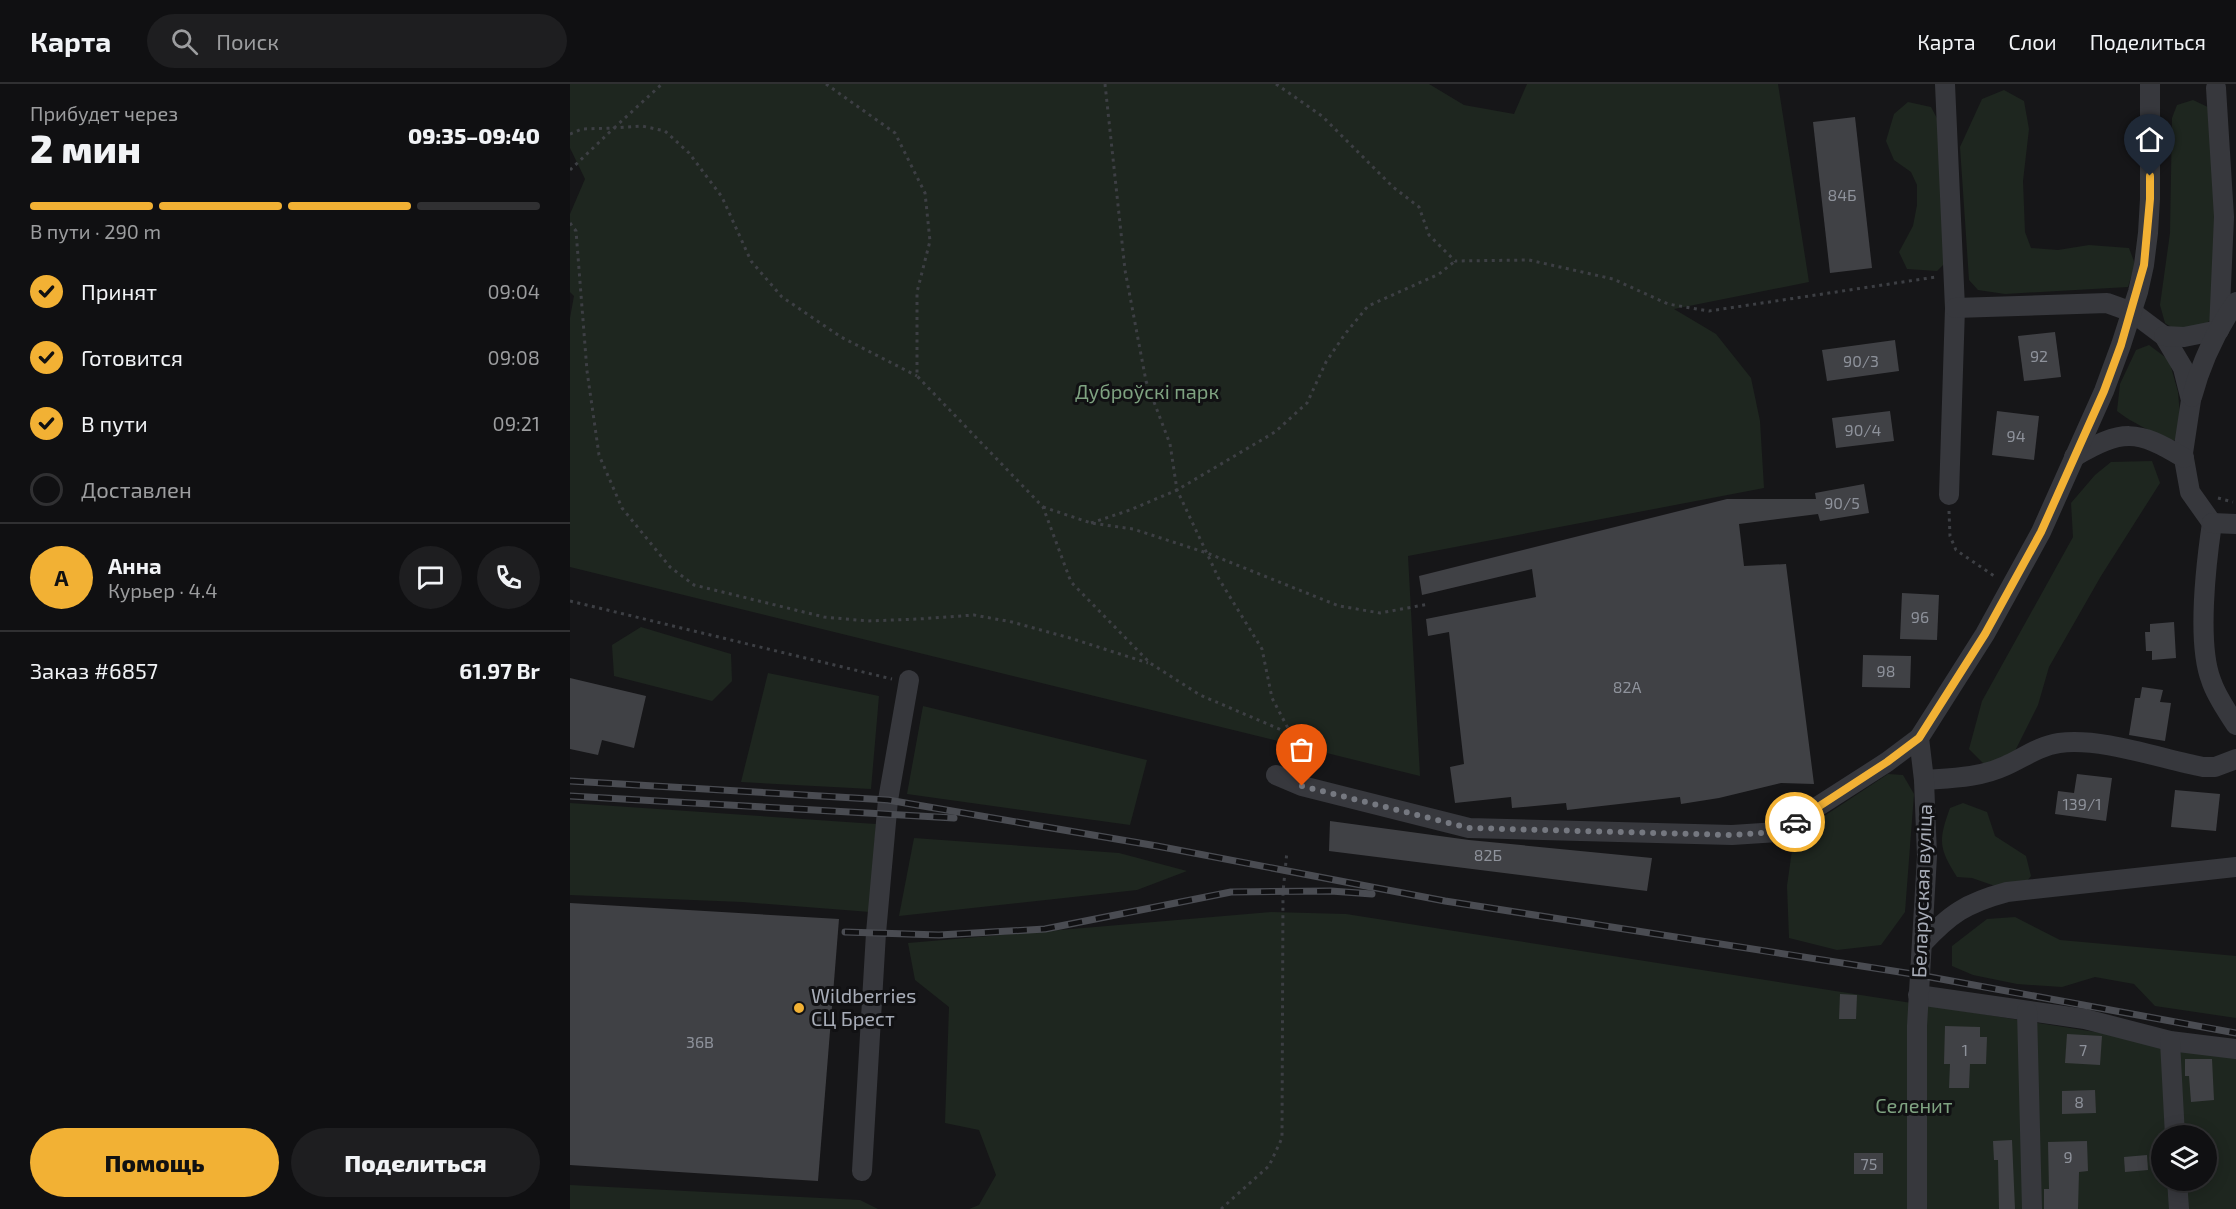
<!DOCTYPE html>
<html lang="ru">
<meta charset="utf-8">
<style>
:root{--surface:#101012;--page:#1e1e20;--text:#f1f3f6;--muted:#9c9d9f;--line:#303032;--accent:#f2b134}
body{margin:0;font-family:"Exo 2",sans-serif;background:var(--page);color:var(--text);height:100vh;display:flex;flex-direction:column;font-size:22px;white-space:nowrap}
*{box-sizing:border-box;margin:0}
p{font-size:20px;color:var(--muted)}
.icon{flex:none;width:33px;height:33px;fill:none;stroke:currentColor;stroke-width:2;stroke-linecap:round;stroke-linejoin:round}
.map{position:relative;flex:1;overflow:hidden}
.panel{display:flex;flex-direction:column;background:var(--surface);width:570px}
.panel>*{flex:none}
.buttons{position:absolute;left:1581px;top:1041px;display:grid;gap:12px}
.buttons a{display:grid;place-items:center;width:66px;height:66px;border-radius:50%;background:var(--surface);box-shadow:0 3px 15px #0003,0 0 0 2px var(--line);font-size:30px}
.pin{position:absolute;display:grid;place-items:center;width:51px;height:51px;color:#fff;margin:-62px -26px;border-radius:50% 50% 50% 0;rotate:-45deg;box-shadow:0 0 6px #0007}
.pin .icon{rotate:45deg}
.courier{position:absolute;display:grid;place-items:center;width:60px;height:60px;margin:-30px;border:4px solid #f2b134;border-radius:50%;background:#fff;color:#222;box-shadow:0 2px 8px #0007}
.summary em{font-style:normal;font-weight:800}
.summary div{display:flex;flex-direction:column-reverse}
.summary{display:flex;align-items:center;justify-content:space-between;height:102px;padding:0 30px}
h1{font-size:39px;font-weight:800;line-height:45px}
.bar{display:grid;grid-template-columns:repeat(4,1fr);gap:9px 6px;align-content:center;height:72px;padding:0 30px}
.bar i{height:8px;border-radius:4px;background:var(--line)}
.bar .current{background:var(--accent)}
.bar p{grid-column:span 4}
.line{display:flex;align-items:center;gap:15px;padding:0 30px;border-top:2px solid var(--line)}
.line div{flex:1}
.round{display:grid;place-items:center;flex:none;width:63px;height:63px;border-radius:32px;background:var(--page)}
ol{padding:0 30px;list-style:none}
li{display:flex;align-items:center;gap:18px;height:66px}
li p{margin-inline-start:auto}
li .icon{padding:6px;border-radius:50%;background:var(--accent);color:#111;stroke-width:4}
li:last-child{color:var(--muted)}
li i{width:33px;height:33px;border:3px solid var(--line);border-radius:50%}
.primary-button{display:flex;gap:12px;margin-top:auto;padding:12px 30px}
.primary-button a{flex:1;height:69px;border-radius:36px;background:var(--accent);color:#111;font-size:24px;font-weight:800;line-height:69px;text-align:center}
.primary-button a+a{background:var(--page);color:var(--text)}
header{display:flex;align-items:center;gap:36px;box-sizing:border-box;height:84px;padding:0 30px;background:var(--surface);border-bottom:2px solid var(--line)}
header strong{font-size:28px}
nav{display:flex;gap:33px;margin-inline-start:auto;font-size:21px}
.search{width:420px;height:54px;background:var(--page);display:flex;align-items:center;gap:15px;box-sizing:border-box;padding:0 21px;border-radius:33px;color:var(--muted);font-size:22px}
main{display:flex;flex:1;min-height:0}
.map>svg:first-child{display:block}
.green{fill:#1e261f;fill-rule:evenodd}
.building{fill:#404145}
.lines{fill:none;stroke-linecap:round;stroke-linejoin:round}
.path{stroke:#3d3f44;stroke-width:3;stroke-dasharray:3 4.5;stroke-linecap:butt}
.minor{stroke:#37383d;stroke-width:20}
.rail-casing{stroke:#4a4c52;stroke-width:7}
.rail{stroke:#111113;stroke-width:4.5;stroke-dasharray:14;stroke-linecap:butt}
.done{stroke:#757880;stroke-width:6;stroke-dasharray:0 10.8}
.route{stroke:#f2b134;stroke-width:8}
.poi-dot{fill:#f2b134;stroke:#111113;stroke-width:2}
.labels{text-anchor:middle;stroke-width:6;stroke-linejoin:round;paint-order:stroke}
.number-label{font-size:16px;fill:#8e929b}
.park-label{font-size:20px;fill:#7fa381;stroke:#111113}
.street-label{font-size:20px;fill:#a8adb8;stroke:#111113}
.poi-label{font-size:20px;fill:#a8adb8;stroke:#111113;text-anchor:start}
</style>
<header>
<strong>Карта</strong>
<div class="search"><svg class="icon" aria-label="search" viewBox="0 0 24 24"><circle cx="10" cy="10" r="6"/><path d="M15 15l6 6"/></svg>Поиск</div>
<nav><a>Карта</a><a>Слои</a><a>Поделиться</a></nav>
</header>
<main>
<section class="panel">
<div class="summary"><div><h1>2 мин</h1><p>Прибудет через</p></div><em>09:35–09:40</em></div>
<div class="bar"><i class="current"></i><i class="current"></i><i class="current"></i><i></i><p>В пути · 290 m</p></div>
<ol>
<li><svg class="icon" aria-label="check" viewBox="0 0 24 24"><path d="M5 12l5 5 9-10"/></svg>Принят<p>09:04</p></li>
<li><svg class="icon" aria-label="check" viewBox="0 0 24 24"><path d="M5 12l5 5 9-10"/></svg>Готовится<p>09:08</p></li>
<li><svg class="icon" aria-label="check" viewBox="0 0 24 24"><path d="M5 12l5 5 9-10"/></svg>В пути<p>09:21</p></li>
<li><i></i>Доставлен</li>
</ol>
<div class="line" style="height:108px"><b class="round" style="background:var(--accent);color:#111">А</b><div><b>Анна</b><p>Курьер · 4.4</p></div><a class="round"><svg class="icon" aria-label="chat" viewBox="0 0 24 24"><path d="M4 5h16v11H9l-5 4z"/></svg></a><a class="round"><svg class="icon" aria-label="phone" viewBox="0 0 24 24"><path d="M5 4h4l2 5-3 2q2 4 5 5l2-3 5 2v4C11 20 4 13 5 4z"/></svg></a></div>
<div class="line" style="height:78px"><div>Заказ #6857</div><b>61.97 Br</b></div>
<div class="primary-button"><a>Помощь</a><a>Поделиться</a></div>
</section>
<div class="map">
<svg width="1666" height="1125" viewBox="0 0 1666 1125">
<rect width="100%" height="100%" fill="#161618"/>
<!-- green -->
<g class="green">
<path d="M0,0H859L894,21L944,30L957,0H1208L1239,198L1104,225L1146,250L1181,294L1190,337L1194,404L838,472L850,692L0,483V234L4,212L0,208V130L15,95L0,64Z"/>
<path d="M1434,6L1454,17L1459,45L1453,97L1455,148L1461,164L1488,166L1519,161L1559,164L1565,180L1558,203L1435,210L1408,206L1399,196L1390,63L1412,15Z"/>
<path d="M1623,16L1642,25L1648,163L1641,235L1628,248L1610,249L1595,239L1590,221L1600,149L1602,34L1607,21Z"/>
<path d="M1338,18L1361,23L1371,42L1375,179L1367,187L1337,185L1329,168L1343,142L1347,121V101L1341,88L1324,76L1316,57L1324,30Z"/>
<path d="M1579,261L1599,276L1608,308L1610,331L1608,355L1599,358C1582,346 1563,340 1547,327L1550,300L1566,266Z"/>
<path d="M1582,377L1590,399L1531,492L1479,583L1468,621L1445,667L1415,681L1399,665L1412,617L1503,453L1501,419L1525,391L1541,378Z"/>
<path d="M71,543L161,570L162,597L142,617L44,592L42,561Z"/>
<path d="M198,589L309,612L301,705L171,698Z"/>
<path d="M353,622L577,676L560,741L337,710Z"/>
<path d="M1318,690L1333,691L1344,710L1335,828L1311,861L1267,866L1219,854L1217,802L1224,752Z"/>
<path d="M0,719L306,740L300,828L172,818L0,811Z"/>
<path d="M1393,719L1417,728L1425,752L1456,772L1461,792L1452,803L1425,802L1402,794L1387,793C1369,764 1368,757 1380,724Z"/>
<path d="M344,754L549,769L617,787L567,806L329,832Z"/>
<path d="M701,828L776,830L1666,970V1125H399L409,1121L426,1091L409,1046L375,1039L379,923L345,896L338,859ZM1592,1052H1636V1096H1592Z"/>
<path d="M1445,833L1490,856L1666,872V934L1585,922L1564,900L1525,893L1492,903L1447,900L1403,891L1382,882V862L1417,835Z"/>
<path d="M0,1101L290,1116L308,1125H0Z"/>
</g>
<!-- building -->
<g class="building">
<path d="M1285,33L1302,184L1260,189L1243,38Z"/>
<path d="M1485,248L1491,293L1454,297L1448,252Z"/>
<path d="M1325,256L1329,287L1257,297L1252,266Z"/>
<path d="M1320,327L1324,357L1266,364L1262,334Z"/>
<path d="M1427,327L1469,332L1464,376L1422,371Z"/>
<path d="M1294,400L1299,429L1250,437L1248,430L1169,440L1174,482L1216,480L1244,700L1211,699L1149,714L1111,720L1110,713L997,726L996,719L942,724L941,713L885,719L880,683L894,680L879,548L858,552L856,535L966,513L962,485L852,511L849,492L1157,415H1246L1245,409Z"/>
<path d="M1332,509L1369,511L1367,556L1330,555Z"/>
<path d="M1604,538L1606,574L1582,576V567H1576L1575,548H1580V540Z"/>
<path d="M1293,571L1341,572L1340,604L1292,603Z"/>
<path d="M0,594L76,612L64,664L32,656L28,671L0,665Z"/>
<path d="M1572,603L1593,606L1590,618L1601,619L1595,657L1559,651L1565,614H1570Z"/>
<path d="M1507,690L1542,694L1536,737L1485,730L1488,707L1504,709Z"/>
<path d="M1605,706L1650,710L1646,747L1601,743Z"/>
<path d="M760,737L899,756L1082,774L1077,807L759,767Z"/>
<path d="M0,819L269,835L248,1097L0,1081Z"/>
<path d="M1270,910L1287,911L1286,935H1269Z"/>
<path d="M1375,942L1410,943V953H1417L1416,980H1400L1399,1004H1379L1380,980H1374Z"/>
<path d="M1497,950L1532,952L1530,981L1495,979Z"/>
<path d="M1615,975H1642L1644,1016L1621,1018L1619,992H1615Z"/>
<path d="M1525,1006L1526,1029L1492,1030V1007Z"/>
<path d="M1442,1056L1445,1125H1429L1428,1076H1424L1423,1057Z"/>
<path d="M1517,1057L1518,1087L1509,1088L1508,1125H1474V1105H1479L1478,1058Z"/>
<rect x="1284" y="1069" width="29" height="21"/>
<path d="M1577,1071L1578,1086L1555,1088L1554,1073Z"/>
</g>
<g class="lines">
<!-- path -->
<g class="path">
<path d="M256,0L325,49L355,109L360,157L347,208V292L473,423L501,498L580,579L630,611L721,650L727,681"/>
<path d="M535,0L555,186L576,297L600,360L607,406L649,495L692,565L702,614L721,650"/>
<path d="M706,0L752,32L823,103L849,123L859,151L885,177L959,176L1043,195L1098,220L1139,227L1366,193"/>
<path d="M0,50L12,45L44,44L92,0"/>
<path d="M0,86L44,44L72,42L95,47L119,69L152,113L181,177L212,213L271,253L347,292"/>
<path d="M0,139L6,147L17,287L29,371L52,424L100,483L124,501L254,533L298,537L349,535L404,531L442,538L500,554L578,579"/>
<path d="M1648,414L1663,418"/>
<path d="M473,423L521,439L563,445L637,469L769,522L810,529L859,520"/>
<path d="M1379,427L1380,452L1386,466L1427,494"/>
<path d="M521,439L560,426L607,406L705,348L737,319L756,278L775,250L798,222L869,190L885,177"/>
<path d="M0,517L322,595"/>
<path d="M651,1125L699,1082L712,1054L713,808L717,767"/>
</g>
<!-- minor -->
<g class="minor">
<path d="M1375,0L1385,224L1379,411"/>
<path d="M1646,4L1654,133L1649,246"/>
<path d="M1385,224L1537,219L1562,228L1594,252L1613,284L1621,316L1613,369L1620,408L1642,439"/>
<path d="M1594,252L1614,253L1649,246"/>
<path d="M1622,313C1631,279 1646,247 1666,218"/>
<path d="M1504,373C1552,345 1567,345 1614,374"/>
<path d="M1642,439C1636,480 1627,559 1641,596C1646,612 1657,627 1666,641"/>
<path d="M1642,439L1666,440"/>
<path d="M706,691L732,702L899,744L1162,751L1208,748L1317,678L1349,654"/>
<path d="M1354,696C1382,694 1409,694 1435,682C1453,674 1469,662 1489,659C1531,653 1591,675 1633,683H1645L1666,675"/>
<path d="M1352,860C1380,830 1396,819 1437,808L1666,783"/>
<path d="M1348,911L1515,935L1600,957L1666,965"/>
<path d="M1457,927L1462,1125"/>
<path d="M1600,957L1605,1052"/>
<path d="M292,1087L306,849L318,716L339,596"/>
<path d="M1607,1096L1609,1125"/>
<path d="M1347,1125V942L1357,772L1354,696L1349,654L1415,550L1471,448L1534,307L1551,261L1568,208L1574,181L1578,149L1580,115V0"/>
</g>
<defs>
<g id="rail">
<path d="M0,697L318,716L587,762L875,817L1349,891L1666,949"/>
<path d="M0,712L384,734"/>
<path d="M275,848L369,851L475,845L661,808L761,807L802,810"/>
</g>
</defs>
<!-- rail casing -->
<use href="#rail" class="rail-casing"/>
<!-- rail -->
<use href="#rail" class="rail"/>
</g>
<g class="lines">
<!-- done -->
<path class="done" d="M732,702L899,744L1162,751L1208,748L1225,738"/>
<!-- route -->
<path class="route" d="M1225,738L1317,678L1349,654L1415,550L1471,448L1534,307L1551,261L1574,181L1580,115V92"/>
</g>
<!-- markers -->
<circle class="poi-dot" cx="229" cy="924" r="6"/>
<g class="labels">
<!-- number labels -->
<g class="number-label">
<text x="1272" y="117">84Б</text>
<text x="1469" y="278">92</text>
<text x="1291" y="283">90/3</text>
<text x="1293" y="352">90/4</text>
<text x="1446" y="358">94</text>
<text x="1272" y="425">90/5</text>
<text x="1350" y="539">96</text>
<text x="1316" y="593">98</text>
<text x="1057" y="609">82А</text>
<text x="1512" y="726">139/1</text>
<text x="918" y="777">82Б</text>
<text x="130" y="964">36В</text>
<text x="1395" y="972">1</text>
<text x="1513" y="972">7</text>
<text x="1509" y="1024">8</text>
<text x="1498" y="1079">9</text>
<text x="1299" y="1086">75</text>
</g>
<!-- park labels -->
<g class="park-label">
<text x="577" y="315">Дуброўскі парк</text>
<text x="1344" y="1029">Селенит</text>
</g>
<!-- street labels -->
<g class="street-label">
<text transform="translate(1352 807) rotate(-88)" y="7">Беларуская вуліца</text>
</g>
<!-- poi labels -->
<g class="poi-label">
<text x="241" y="919">Wildberries<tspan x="241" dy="23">СЦ Брест</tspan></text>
</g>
</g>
</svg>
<div class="buttons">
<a><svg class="icon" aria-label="layers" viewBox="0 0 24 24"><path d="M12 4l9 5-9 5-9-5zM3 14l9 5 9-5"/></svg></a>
</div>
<div class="pin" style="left:732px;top:702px;background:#ea580c"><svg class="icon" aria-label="bag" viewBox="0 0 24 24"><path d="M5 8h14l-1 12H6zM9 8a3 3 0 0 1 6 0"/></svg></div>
<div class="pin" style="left:1580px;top:92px;background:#1f2937"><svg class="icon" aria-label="home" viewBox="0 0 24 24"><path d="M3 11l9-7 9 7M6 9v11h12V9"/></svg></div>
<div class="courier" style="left:1225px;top:738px"><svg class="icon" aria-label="car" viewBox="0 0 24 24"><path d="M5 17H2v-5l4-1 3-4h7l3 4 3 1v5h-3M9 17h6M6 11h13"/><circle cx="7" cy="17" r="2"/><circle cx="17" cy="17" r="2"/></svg></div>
</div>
</main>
